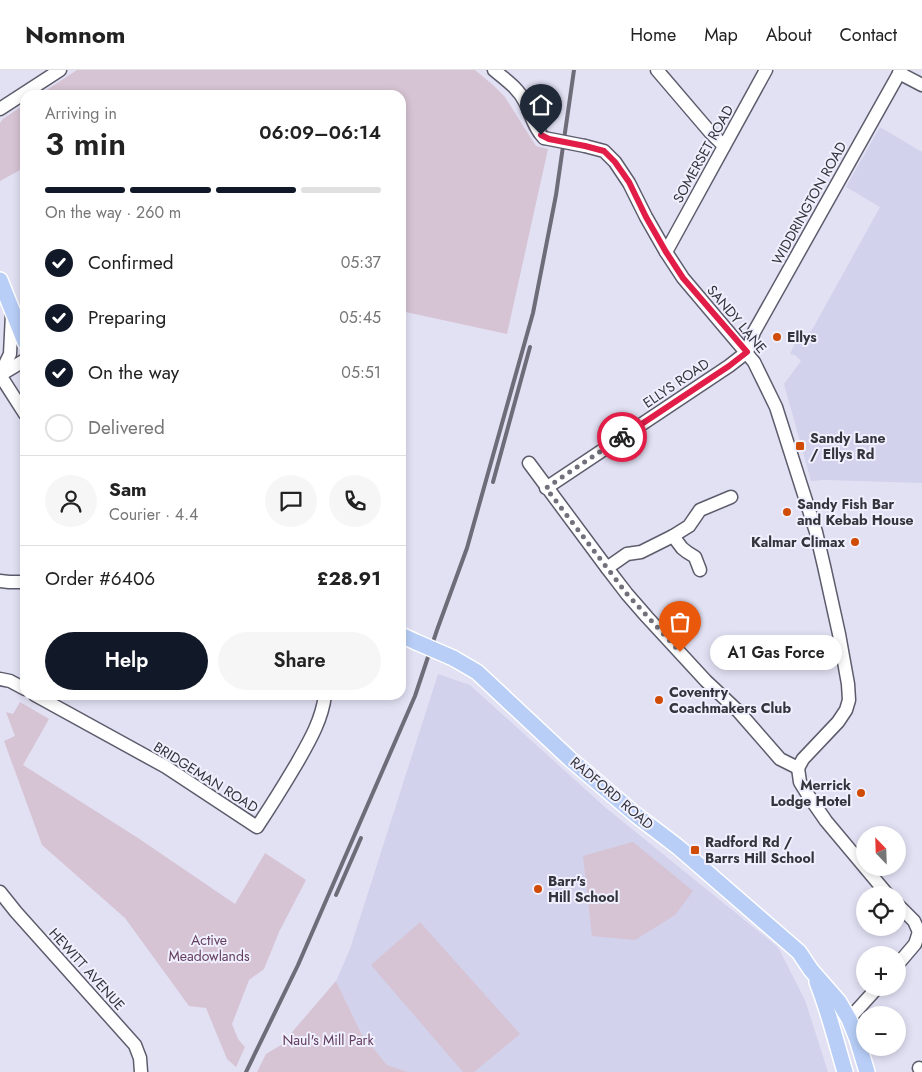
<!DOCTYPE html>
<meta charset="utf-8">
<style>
:root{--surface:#fff;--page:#f6f6f6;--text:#222;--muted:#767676;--line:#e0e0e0;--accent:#111827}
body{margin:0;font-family:Jost,sans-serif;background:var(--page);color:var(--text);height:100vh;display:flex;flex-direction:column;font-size:19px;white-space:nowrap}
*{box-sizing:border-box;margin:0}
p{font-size:16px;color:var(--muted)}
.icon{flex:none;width:28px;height:28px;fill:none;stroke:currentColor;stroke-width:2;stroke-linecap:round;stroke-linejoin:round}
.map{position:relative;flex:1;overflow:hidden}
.drawer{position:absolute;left:20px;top:20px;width:386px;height:610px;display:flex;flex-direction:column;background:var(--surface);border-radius:15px;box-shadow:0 2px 8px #0003}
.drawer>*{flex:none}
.needle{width:32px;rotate:337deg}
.controls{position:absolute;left:856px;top:756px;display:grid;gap:10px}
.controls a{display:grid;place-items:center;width:50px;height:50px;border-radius:50%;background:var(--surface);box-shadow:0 2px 8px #0003;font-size:25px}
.pin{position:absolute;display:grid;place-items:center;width:42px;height:42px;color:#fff;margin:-51px -21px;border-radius:50% 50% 50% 0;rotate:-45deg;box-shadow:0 0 5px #0007}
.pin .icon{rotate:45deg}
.courier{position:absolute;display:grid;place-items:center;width:50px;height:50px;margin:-25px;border:4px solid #e11d48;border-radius:50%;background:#fff;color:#222;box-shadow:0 1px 6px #0007}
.bubble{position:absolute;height:35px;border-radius:18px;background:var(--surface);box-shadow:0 2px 8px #0003;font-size:16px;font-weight:600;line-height:35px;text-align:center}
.headline em{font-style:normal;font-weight:600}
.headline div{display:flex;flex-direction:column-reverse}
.headline{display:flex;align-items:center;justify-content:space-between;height:85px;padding:0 25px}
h1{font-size:32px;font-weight:600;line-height:38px}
.bar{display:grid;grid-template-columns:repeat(4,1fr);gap:8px 5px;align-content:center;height:60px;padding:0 25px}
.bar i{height:6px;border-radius:4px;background:var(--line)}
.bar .active{background:var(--accent)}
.bar p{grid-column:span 4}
.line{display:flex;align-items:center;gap:12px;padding:0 25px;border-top:1px solid var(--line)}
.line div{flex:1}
.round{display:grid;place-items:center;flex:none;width:52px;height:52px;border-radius:26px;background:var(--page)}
ol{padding:0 25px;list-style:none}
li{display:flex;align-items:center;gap:15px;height:55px}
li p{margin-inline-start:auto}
li .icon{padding:5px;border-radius:50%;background:var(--accent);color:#fff;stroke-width:4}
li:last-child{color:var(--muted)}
li i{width:28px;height:28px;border:2px solid var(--line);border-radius:50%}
.action{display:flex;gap:10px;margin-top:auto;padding:10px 25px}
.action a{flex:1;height:58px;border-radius:30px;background:var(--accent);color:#fff;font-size:20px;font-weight:600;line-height:58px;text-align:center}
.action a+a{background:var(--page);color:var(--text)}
header{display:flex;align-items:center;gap:30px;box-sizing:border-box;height:70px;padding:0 25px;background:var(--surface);border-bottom:1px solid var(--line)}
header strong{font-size:24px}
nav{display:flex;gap:28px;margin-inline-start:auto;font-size:18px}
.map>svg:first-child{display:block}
.built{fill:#d2d2ec}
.green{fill:#d6c3d3}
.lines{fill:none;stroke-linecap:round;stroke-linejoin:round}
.minor-casing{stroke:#5d5c6c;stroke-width:15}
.major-casing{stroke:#fff;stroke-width:18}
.minor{stroke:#fff;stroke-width:12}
.major{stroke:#b8cef7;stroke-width:15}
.rail{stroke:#6d6c78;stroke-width:4}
.minor-bridge-casing{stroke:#5d5c6c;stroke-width:15;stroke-linecap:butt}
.major-bridge-casing{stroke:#fff;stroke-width:18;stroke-linecap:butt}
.minor-bridge{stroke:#fff;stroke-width:12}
.major-bridge{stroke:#b8cef7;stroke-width:15}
.done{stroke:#71717c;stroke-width:5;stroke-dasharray:0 9}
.route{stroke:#e11d48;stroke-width:6}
.poi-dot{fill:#d04b05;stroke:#efeffe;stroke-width:2}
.labels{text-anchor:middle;stroke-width:4;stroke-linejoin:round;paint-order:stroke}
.street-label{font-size:14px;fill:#34343c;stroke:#efeffe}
.poi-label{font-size:14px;font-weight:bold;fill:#34343c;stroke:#efeffe;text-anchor:start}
.park-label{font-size:14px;fill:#643e5f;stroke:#efeffe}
</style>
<header>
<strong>Nomnom</strong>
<nav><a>Home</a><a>Map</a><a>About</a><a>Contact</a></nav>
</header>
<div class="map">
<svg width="922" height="1002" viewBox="0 0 922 1002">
<rect width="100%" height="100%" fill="#e2e1f4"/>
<!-- built -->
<g class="built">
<path d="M880,57L922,82V413L824,410L811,411L784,314L801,291L795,285L790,284L797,269L806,267L813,258L880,137L846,117Z"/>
<path d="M438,604L470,615L606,738L778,877L805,930L828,1002H408L387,995L361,963L336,911L350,879Z"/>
</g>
<!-- green -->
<g class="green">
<path d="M77,0H475L493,15L505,27L536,76L548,79L507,264L401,241V25H39Z"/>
<path d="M25,34V104L20,100L0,111V53L3,49Z"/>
<path d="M20,632L49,649L23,695L138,768L235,834L265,783L306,810L279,862L264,899L249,910L232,954L238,969L245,977L236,997L227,989L206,938L189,936L125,848L42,775L4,671L15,666L6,642L13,644Z"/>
<path d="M633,772L693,821L675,845L635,870L592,866L583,786Z"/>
<path d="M420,852L520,964L474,1002H463L371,895Z"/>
<path d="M336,911L361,963L387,995L408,1002H257L266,984L281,975Z"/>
</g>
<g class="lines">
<defs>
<g id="minor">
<path d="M494,0C506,10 518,18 525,32C531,44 534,58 544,68"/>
<path d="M657,0L710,62L724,76"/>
<path d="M899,3L922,15"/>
<path d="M0,39L60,0"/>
<path d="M585,76L604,81L615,92L629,113L646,147L666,182L683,208L754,292L776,337L816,462L824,496L839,564L848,614L849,630L846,640L838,652L803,689L798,698"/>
<path d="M666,182L766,0"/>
<path d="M12,244L10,284L0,305L25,344"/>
<path d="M0,305L25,290"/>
<path d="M529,393L607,498L627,524L647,547L706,611L739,642L780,689L798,698"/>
<path d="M546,418L729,296L747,282L754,262L901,0"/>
<path d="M673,466L682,478L687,482L695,487L700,500"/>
<path d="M607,498L627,484L641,482L673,466L689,456L700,440L731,427"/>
<path d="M0,511L9,512H25"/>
<path d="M0,609L10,611L25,619"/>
<path d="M35,625L166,697L257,757C271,736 284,715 297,693C309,672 322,650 325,625"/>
<path d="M798,698L800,712L808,725L826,751L888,825"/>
<path d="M0,822L16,842L135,975L140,988L141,1002"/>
<path d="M898,835L914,851L919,862"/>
<path d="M898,894L915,874L919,862"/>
<path d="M849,949L877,918"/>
<path d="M919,998L922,1001"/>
</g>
<g id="major">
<path d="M0,210L25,272"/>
<path d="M401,565L416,572"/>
<path d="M453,588L477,602L570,689L636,745L678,777L799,882L811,900L839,932L849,949L857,969L867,1002"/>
<path d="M817,912C829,942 836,972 845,1002"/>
</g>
</defs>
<!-- minor casing -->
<use href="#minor" class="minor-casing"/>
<!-- major casing -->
<use href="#major" class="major-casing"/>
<!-- minor -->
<use href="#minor" class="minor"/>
<!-- major -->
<use href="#major" class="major"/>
<!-- rail -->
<g class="rail">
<path d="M493,412L530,277"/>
<path d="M336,825L361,768"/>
<path d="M246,1002L298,895L415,626L437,560L467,478L533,243L556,125L574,0"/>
</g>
<defs>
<path id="minor-bridge" d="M544,68L585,76"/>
<path id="major-bridge" d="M416,572L453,588"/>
</defs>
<!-- minor-bridge casing -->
<use href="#minor-bridge" class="minor-bridge-casing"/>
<!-- major-bridge casing -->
<use href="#major-bridge" class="major-bridge-casing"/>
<!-- minor-bridge -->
<use href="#minor-bridge" class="minor-bridge"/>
<!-- major-bridge -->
<use href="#major-bridge" class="major-bridge"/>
</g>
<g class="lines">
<!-- done -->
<path class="done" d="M622,367L546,418L627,524L680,582"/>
<!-- route -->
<path class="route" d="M541,65L549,69L585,76L604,81L615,92L629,112L646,147L666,182L683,208L747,282L729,296L622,367"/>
</g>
<!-- markers -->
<g class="poi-dot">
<circle cx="777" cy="267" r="5"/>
<rect x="795" y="371" width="10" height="10" rx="2.5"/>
<circle cx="787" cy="442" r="5"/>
<circle cx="855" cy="472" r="5"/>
<circle cx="659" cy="630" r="5"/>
<circle cx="861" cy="723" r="5"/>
<rect x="690" y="775" width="10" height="10" rx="2.5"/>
<circle cx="538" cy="819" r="5"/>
</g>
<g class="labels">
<!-- street labels -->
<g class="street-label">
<text transform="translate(703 84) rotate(-61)" y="5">SOMERSET ROAD</text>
<text transform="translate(809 133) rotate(-61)" y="5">WIDDRINGTON ROAD</text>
<text transform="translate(737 249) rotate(50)" y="5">SANDY LANE</text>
<text transform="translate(676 313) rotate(-34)" y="5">ELLYS ROAD</text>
<text transform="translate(206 707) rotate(32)" y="5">BRIDGEMAN ROAD</text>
<text transform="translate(612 723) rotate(40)" y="5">RADFORD ROAD</text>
<text transform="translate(87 899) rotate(48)" y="5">HEWITT AVENUE</text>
</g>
<!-- poi labels -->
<g class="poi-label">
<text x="787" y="272">Ellys</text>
<text x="810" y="373">Sandy Lane<tspan x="810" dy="16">/ Ellys Rd</tspan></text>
<text x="797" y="439">Sandy Fish Bar<tspan x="797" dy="16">and Kebab House</tspan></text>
<text x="845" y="477" text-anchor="end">Kalmar Climax</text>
<text x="669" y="627">Coventry<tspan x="669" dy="16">Coachmakers Club</tspan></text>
<text x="851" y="720" text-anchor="end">Merrick<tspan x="851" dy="16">Lodge Hotel</tspan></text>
<text x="705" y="777">Radford Rd /<tspan x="705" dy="16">Barrs Hill School</tspan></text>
<text x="548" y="816">Barr's<tspan x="548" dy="16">Hill School</tspan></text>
</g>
<!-- park labels -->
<g class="park-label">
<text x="209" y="875">Active<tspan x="209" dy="16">Meadowlands</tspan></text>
<text x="328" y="975">Naul's Mill Park</text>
</g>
</g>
</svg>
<div class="controls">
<a><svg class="needle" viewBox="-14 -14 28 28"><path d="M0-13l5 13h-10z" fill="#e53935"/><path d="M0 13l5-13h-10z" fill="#767676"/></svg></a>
<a><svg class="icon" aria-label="locate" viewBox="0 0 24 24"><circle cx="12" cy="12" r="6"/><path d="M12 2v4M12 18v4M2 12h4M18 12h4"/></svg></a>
<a>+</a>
<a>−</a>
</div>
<div class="pin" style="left:680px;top:582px;background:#ea580c"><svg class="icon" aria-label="bag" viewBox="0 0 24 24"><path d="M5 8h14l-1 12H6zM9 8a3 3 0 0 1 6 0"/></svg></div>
<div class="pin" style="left:541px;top:65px;background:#1f2937"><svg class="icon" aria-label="home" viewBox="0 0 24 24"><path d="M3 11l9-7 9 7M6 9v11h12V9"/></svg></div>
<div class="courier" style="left:622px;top:367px"><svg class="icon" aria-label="bike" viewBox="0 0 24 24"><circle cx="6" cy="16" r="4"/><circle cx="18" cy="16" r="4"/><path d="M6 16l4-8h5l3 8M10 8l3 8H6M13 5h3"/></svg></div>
<div class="bubble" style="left:710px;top:565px;width:132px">A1 Gas Force</div>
<section class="drawer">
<div class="headline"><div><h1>3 min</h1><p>Arriving in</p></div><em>06:09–06:14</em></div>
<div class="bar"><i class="active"></i><i class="active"></i><i class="active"></i><i></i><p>On the way · 260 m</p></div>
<ol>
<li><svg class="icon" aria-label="check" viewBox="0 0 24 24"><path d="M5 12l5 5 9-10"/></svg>Confirmed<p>05:37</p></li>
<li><svg class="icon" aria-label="check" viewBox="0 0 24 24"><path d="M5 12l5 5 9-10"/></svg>Preparing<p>05:45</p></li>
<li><svg class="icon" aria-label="check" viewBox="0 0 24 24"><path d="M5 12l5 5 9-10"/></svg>On the way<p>05:51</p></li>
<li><i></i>Delivered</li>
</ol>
<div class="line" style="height:90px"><a class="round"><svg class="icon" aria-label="person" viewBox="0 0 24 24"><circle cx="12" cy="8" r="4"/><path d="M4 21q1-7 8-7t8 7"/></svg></a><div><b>Sam</b><p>Courier · 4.4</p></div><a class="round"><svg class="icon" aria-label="chat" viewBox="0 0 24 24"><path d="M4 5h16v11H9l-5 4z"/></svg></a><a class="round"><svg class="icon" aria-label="phone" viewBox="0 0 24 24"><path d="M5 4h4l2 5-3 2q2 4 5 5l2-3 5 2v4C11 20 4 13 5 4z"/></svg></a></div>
<div class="line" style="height:65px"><div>Order #6406</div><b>£28.91</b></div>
<div class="action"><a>Help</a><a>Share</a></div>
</section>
</div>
